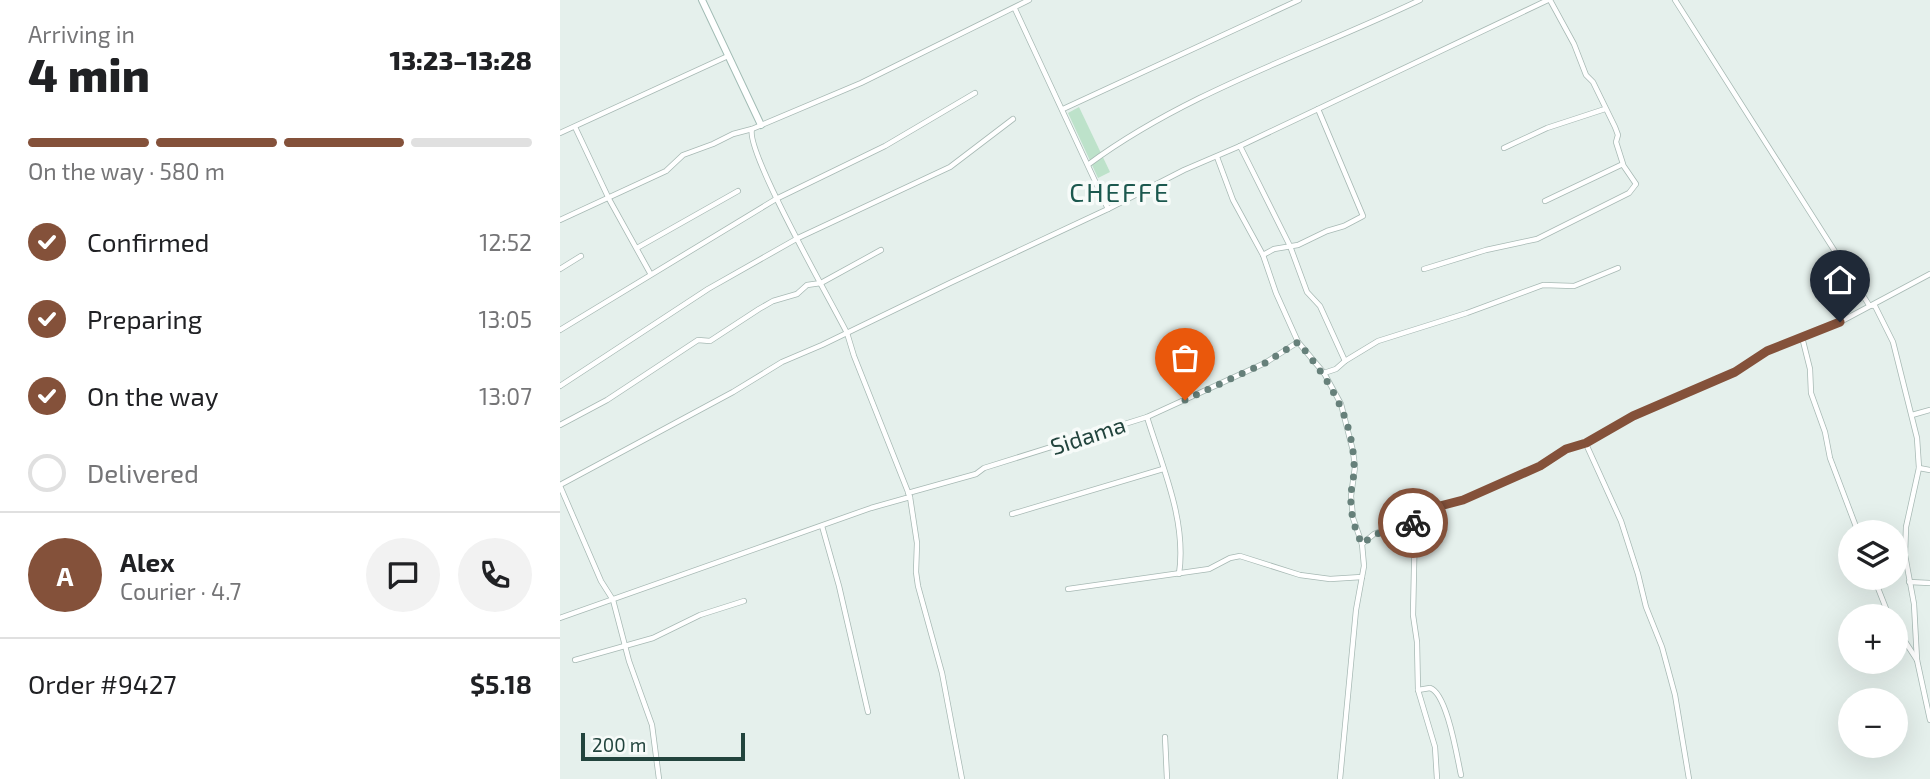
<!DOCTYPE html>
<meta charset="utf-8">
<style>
:root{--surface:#fff;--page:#f2f2f2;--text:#202124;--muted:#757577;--line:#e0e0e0;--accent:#84513a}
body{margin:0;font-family:"Exo 2",sans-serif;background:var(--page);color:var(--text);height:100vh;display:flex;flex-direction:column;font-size:26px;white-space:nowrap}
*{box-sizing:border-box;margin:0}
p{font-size:23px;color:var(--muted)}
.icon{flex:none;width:38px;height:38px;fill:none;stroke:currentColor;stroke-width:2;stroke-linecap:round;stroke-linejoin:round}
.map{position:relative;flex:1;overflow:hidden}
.drawer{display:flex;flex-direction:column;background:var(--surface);width:560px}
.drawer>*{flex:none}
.tools{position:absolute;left:1278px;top:520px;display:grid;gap:14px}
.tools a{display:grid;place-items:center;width:70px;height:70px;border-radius:50%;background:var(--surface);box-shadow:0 7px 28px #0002;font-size:35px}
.scale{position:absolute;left:21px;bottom:18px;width:164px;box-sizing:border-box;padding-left:7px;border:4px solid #22443d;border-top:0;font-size:19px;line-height:24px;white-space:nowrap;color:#22443d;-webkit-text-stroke:5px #f7fbf9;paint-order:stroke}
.pin{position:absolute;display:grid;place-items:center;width:60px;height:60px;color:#fff;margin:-72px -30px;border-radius:50% 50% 50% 0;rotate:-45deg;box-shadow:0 0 7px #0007}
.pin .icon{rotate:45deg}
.courier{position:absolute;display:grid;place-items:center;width:70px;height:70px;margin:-35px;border:5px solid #84513a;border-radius:50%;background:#fff;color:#222;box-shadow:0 2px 9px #0007}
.head em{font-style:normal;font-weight:800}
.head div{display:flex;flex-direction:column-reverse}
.head{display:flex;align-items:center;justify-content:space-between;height:119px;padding:0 28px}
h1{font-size:46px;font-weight:800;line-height:52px}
.bar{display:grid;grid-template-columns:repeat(4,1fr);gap:10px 7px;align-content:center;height:84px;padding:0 28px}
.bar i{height:9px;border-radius:5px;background:var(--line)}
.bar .on{background:var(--accent)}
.bar p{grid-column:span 4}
.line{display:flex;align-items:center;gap:18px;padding:0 28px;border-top:2px solid var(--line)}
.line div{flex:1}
.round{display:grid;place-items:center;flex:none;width:74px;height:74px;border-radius:37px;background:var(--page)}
ol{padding:0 28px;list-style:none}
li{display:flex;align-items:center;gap:21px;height:77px}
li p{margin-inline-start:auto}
li .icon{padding:7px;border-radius:50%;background:var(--accent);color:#fff;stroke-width:4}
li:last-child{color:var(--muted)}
li i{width:38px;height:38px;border:4px solid var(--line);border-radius:50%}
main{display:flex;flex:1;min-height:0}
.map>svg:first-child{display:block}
.green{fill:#bde2ca}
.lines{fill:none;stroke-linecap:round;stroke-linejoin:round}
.street-casing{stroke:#a7b9b4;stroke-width:6}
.secondary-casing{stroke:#a2bcb5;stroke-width:8}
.street{stroke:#fff;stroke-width:4.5}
.secondary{stroke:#fff;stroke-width:6}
.done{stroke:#66807a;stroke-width:7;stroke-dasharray:0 12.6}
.route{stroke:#84513a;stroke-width:9}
.labels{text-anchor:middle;stroke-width:7;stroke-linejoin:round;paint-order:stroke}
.street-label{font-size:23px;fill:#22443d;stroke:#f7fbf9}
.quarter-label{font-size:26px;letter-spacing:2px;fill:#1b584e;stroke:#f7fbf9}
</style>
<main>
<section class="drawer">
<div class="head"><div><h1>4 min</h1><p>Arriving in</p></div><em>13:23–13:28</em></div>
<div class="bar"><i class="on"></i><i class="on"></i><i class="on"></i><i></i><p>On the way · 580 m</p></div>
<ol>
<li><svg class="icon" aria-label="check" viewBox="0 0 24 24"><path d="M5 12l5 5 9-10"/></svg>Confirmed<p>12:52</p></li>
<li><svg class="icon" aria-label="check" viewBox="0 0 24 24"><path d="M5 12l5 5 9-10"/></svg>Preparing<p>13:05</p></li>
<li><svg class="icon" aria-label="check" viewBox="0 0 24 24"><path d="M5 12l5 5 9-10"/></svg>On the way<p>13:07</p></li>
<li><i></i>Delivered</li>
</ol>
<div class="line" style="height:126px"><b class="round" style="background:var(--accent);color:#fff">A</b><div><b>Alex</b><p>Courier · 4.7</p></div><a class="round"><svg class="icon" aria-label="chat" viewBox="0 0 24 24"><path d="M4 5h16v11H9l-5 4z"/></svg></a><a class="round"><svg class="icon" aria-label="phone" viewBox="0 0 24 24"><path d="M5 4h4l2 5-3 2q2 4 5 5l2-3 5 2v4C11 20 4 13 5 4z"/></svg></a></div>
<div class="line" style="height:91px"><div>Order #9427</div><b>$5.18</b></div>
</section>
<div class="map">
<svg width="1370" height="779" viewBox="0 0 1370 779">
<rect width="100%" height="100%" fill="#e5f0ec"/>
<!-- green -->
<path class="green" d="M519,107L550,172L538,178L508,113Z"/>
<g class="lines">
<defs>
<g id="street">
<path d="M1115,0L1309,305L1315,306L1333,342L1357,438L1359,468L1346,527L1345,555L1354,604L1357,660L1370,720"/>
<path d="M455,9L548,209"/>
<path d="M503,109L739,0"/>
<path d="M15,127L49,199L90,273"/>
<path d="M0,133L168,56"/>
<path d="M680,146L730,246L747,292L760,306L785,361"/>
<path d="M944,148L987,128L1045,109"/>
<path d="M657,157L673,200L703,255L716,293L738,342L764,373L781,404L793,451L795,467L791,496L793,518L802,544L804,566L796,610L780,779"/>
<path d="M529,164C628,91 749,53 860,0"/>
<path d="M985,201L1063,164L1056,142L1058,135L1055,127L1033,82L1026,75L1014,44L990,0"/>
<path d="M0,220L106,171L123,155L153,144L173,134L192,129"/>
<path d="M77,248L178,191"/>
<path d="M703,255L714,249L738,245L767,231L784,226L803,216L758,109"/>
<path d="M0,269L21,256"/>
<path d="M864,269L926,250L977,239L1069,193L1076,184L1063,165"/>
<path d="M0,330L216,199L325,146L415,93"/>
<path d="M1242,337L1250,369L1251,393L1265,432L1270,458L1298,532"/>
<path d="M764,373L776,369L785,361L818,341L907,313L983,285L1014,286L1058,268"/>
<path d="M0,386L148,289L238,238L390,167L453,119"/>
<path d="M1352,415L1370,410"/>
<path d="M587,417C602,466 627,521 619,574"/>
<path d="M0,425L47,400L138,340L150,341L199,309L213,301L237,294L247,285L261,283L321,250"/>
<path d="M1026,444L1061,521L1078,574L1086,607L1102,647L1115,695L1129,779"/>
<path d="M1359,468L1370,470"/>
<path d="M0,485L173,392L222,362L262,345L390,283L548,209L624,170L680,146L988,0"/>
<path d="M0,486L41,581L53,600L69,661L92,725L99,779"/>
<path d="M348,493L416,474L424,468L587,417L705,363L738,342"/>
<path d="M452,514L603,469"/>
<path d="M855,523L853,615L857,642L858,690L875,747L877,779"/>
<path d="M262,526L279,586L308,712"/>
<path d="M802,544L814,534L826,529L855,523L872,508L903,500L980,466L1006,449L1026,444L1074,416L1175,372L1207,351L1280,322L1370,274"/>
<path d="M1314,578L1329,616"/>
<path d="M1349,582L1370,583"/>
<path d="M508,589L649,569L670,558L680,556L740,575L770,579L802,577"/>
<path d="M0,618L311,508L350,497"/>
<path d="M1335,626L1357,660"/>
<path d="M15,660L93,638L140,615L184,601"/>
<path d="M858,690L870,688C887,693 897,757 901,775"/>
<path d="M605,737L607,779"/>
<path d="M402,779L382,673L358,586L356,572L357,543L350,497L294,356L287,333C272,303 185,151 192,129L301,83L469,0"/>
</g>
<path id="secondary" d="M142,0L201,125"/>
</defs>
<!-- street casing -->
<use href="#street" class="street-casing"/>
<!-- secondary casing -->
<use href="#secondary" class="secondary-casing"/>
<!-- street -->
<use href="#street" class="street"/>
<!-- secondary -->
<use href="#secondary" class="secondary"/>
</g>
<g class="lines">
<!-- done -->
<path class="done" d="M625,400L705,363L738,342C768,378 792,415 794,464C795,475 791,486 791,497C790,513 795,530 802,544C818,531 832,527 853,523"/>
<!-- route -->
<path class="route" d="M853,523L872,508L903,500L980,466L1006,449L1026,443L1073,416L1175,372L1207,351L1280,322"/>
</g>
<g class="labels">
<!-- street labels -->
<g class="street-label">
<text transform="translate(528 436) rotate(-18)" y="8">Sidama</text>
</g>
<!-- quarter labels -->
<g class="quarter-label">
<text x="560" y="202">CHEFFE</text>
</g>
</g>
</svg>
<div class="tools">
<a><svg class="icon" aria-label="layers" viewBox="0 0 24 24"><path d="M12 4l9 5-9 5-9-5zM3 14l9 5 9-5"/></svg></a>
<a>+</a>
<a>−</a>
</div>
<div class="scale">200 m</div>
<div class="pin" style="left:625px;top:400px;background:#ea580c"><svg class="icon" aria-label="bag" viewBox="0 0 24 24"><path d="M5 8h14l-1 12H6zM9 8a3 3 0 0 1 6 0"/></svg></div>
<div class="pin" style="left:1280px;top:322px;background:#1f2937"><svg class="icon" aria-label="home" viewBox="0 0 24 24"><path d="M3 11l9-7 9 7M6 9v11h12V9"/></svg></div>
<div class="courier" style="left:853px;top:523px"><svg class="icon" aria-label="bike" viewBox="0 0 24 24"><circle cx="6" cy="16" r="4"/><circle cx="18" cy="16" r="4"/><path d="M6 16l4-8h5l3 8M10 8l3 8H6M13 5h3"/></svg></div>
</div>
</main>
